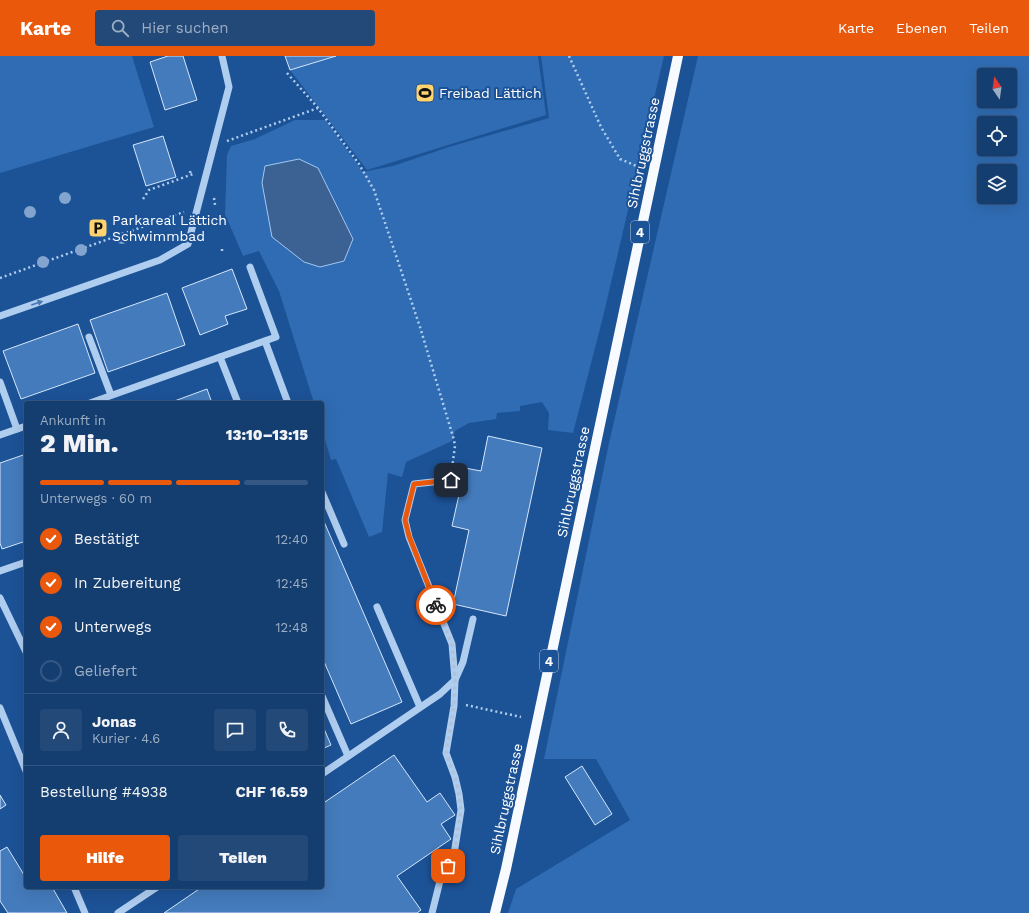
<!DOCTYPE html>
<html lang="de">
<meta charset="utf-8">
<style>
:root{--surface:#153e70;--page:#224978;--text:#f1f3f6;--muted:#9daec3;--line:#345783;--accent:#ea580c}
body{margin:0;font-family:"Work Sans",sans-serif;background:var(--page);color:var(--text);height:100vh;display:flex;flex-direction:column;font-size:15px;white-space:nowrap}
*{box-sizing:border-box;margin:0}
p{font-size:13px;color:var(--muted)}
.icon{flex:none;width:22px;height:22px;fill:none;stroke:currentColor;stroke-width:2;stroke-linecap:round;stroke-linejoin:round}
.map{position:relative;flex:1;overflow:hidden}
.side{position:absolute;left:24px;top:345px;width:300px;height:488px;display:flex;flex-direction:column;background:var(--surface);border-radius:4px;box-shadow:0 4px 16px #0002,0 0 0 1px var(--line)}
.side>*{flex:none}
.needle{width:26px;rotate:347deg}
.fabs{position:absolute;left:977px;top:12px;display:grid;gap:8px}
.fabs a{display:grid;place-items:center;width:40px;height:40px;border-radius:4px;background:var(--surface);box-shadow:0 4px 16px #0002,0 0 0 1px var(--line);font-size:20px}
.pin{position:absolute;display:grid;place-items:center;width:34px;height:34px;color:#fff;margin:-17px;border-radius:8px;box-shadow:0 2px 6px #0006}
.courier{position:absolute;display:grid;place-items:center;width:40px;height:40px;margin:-20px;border:3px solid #ea580c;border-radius:50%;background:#fff;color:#222;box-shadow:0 1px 5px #0007}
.headline em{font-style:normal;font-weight:800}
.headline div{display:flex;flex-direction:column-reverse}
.headline{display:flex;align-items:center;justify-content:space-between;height:68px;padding:0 16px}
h1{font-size:26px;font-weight:800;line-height:30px}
.bar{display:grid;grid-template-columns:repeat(4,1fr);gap:6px 4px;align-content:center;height:48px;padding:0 16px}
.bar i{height:5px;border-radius:3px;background:var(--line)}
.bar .selected{background:var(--accent)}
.bar p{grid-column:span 4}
.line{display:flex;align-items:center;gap:10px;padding:0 16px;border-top:1px solid var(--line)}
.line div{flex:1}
.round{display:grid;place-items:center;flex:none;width:42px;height:42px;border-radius:4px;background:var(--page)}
ol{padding:0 16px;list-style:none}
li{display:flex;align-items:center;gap:12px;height:44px}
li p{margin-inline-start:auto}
li .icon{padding:4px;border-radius:50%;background:var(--accent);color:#fff;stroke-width:4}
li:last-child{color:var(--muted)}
li i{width:22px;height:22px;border:2px solid var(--line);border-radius:50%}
.button{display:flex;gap:8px;margin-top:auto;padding:8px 16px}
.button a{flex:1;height:46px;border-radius:4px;background:var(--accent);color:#fff;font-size:16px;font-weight:800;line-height:46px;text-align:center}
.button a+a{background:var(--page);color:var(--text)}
header{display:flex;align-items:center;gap:24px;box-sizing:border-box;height:56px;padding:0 20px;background:var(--accent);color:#fff}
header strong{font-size:19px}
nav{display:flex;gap:22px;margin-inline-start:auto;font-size:14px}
.search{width:280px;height:36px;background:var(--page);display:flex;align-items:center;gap:10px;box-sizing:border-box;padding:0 14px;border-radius:4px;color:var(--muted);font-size:15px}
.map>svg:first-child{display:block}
.green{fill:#306cb3;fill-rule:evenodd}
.water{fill:#3b6293;stroke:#a2c8f1}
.building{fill:#447bbc;stroke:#d5e7fb}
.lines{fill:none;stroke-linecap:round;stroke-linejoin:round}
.path{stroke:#afcdef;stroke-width:2.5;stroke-dasharray:2 3;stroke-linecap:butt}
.minor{stroke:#afcdef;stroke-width:7}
.major{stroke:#f7faff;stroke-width:10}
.tree{fill:#82a4ce}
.oneway{fill:#4877b1}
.done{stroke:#b0c2da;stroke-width:4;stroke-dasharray:0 7.2}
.route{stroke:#ea580c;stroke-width:5}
.labels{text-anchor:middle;stroke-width:4;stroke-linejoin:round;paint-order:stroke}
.shield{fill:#1c5296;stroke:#bbcbe0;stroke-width:1}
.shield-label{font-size:13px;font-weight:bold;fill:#fff}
.poi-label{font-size:14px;fill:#fff;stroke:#1c5296;text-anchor:start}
.street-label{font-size:14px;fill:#fff;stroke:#1c5296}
</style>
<header>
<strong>Karte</strong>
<div class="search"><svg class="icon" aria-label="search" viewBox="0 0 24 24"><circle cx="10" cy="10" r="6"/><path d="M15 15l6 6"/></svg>Hier suchen</div>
<nav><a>Karte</a><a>Ebenen</a><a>Teilen</a></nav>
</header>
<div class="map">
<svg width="1029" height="857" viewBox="0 0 1029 857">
<rect width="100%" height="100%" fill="#1c5296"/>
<!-- green -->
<g class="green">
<path d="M0,0H132L154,71L0,117Z"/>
<path d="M336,0H538L546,59L367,114L290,14Z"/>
<path d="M541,0H664L603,261L573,377L548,374L549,357L542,346L520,350V355L497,357L496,363L469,367L455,375L452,385L406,406L402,421L388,417L382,476L369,481L336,403L331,404L322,374V347H314L279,235L259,195L243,200L225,158L227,99L231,90L255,83L295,64H326L363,116L393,110L449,91L549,62Z"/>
<path d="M698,0H1029V857H508L516,833L630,764L596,703H544L609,387ZM984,19H1010V45H984ZM984,67H1010V93H984ZM984,115H1010V141H984Z"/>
</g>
<!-- water -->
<path class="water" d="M299,103L318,112L353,183L344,205L320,211L304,206L272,181L262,127L265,110Z"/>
<!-- building -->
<g class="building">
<path d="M168,0H183L197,44L165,54L150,6Z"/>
<path d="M285,0H336L290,14Z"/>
<path d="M163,80L176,121L146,130L133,89Z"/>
<path d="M232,213L247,253L225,260L228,268L200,279L182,232Z"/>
<path d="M167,237L185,289L108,316L90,264Z"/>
<path d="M78,268L95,317L21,343L3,295Z"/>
<path d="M207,333L212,347H169Z"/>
<path d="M488,380L542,392L506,560L453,548L469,474L452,470L465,412L481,415Z"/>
<path d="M26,398V485L2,493L0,487V407Z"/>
<path d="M322,461L402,646L351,668L322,601Z"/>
<path d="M322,668L331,689L322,693Z"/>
<path d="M394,699L427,746L440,737L455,759L441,768L451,783L397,820L421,854L417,857H164L202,831H322V748Z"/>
<path d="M582,710L612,758L595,769L565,721Z"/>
<path d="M0,739L6,749L0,753Z"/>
<path d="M7,791L26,822V831H52L67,857H8L0,845V795Z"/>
</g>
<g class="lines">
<!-- path -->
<g class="path">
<path d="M569,0L601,71L620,103L641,112"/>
<path d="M287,17L318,52L359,108L374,134L420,271L454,384L455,390L452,412"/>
<path d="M227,85L318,52"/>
<path d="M190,115L191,119"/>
<path d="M214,142L215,149"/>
<path d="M143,143L149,134L193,118"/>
<path d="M222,193V195"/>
<path d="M0,222L184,156"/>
<path d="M466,649L521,661"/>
</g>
<!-- minor -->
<g class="minor">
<path d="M0,260L160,204L188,188L229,31L222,0"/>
<path d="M89,281L111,339"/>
<path d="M265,285L288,347"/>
<path d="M220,301L238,347"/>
<path d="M0,326L17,373"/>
<path d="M90,347L276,281L250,211"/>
<path d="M0,379L26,370"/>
<path d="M322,436L344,488"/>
<path d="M0,515L26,506"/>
<path d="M0,542L26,596"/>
<path d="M377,551L420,651"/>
<path d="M322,640L348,700"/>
<path d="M0,652L26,715"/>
<path d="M322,718L440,638L455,624L463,606L473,563"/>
<path d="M74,831L85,857"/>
<path d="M118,857L157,831"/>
<path d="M432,857L441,821L454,798L461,754L459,738L455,721L446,697L454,650L455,624L452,588L409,481L405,464L414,428L451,424"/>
</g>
<!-- major -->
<path class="major" d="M495,857L506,813L678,0"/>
</g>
<!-- trees -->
<g class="tree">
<circle cx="65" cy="142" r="6"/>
<circle cx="30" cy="156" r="6"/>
<circle cx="122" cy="182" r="6"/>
<circle cx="81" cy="194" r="6"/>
<circle cx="43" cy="206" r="6"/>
</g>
<!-- one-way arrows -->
<defs><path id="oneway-solid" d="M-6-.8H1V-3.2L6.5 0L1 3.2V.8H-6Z"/></defs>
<use class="oneway" href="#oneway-solid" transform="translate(37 247) rotate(-19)"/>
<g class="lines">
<!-- done -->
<path class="done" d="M436,549L452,588L455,624L454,650L446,697L455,721L459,738L461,754L454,798L448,810"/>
<!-- route -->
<path class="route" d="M436,549L409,480L405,464L414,428L451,424"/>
</g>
<!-- icons -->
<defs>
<symbol id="stadium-square" viewBox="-11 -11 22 22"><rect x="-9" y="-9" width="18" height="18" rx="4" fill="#ffd36d" stroke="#1c5296"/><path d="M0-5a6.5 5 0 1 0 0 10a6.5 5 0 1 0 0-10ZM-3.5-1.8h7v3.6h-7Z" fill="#111"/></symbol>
<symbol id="parking-square" viewBox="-11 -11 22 22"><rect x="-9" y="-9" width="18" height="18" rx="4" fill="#ffd36d" stroke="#1c5296"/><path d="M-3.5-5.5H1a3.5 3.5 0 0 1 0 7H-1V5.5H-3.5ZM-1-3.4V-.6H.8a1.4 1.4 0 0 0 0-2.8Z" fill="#111"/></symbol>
</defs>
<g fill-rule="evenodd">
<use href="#stadium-square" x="414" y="26" width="22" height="22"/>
<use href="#parking-square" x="87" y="161" width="22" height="22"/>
</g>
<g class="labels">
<!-- shield labels -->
<g class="shield">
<rect x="631" y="165" width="18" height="22" rx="3"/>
<rect x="540" y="594" width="18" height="22" rx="3"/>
</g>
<g class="shield-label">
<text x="640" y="181">4</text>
<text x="549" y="610">4</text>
</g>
<!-- poi labels -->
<g class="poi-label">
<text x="439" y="42">Freibad Lättich</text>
<text x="112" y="169">Parkareal Lättich<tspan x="112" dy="16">Schwimmbad</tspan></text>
</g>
<!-- street labels -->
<g class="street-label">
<text transform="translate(643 97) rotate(-78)" y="5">Sihlbruggstrasse</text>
<text transform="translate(573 426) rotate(-78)" y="5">Sihlbruggstrasse</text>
<text transform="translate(506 743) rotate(-78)" y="5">Sihlbruggstrasse</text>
</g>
</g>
</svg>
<div class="fabs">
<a><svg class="needle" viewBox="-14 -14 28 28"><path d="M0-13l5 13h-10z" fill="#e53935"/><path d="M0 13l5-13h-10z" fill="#9daec3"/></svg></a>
<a><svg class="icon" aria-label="locate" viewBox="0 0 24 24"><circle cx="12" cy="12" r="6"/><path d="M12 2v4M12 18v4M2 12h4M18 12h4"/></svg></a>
<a><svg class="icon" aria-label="layers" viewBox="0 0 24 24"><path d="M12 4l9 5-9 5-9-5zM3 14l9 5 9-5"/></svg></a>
</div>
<div class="pin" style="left:448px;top:810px;background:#ea580c"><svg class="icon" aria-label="bag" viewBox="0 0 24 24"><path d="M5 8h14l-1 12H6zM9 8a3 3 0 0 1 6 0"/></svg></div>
<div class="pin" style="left:451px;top:424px;background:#1f2937"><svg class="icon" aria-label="home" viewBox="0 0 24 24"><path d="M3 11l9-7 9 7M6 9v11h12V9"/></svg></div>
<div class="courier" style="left:436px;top:549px"><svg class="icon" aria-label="bike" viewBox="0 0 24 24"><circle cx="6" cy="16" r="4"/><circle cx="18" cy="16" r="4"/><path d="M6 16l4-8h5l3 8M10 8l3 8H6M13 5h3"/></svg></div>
<section class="side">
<div class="headline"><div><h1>2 Min.</h1><p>Ankunft in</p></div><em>13:10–13:15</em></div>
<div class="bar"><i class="selected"></i><i class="selected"></i><i class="selected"></i><i></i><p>Unterwegs · 60 m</p></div>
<ol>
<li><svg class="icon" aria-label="check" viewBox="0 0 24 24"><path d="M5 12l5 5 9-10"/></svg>Bestätigt<p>12:40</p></li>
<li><svg class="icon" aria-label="check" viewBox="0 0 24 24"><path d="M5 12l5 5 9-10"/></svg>In Zubereitung<p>12:45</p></li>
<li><svg class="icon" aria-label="check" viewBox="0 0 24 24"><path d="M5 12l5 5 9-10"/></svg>Unterwegs<p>12:48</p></li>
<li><i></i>Geliefert</li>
</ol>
<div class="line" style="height:72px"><a class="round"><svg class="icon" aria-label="person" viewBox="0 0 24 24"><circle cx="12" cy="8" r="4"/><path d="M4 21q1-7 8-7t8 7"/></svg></a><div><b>Jonas</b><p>Kurier · 4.6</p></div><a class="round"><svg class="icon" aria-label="chat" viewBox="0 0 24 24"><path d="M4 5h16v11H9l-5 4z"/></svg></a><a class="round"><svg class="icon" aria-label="phone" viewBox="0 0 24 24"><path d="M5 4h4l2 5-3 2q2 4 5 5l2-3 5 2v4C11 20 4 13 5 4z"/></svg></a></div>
<div class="line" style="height:52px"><div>Bestellung #4938</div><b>CHF 16.59</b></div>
<div class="button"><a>Hilfe</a><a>Teilen</a></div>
</section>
</div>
